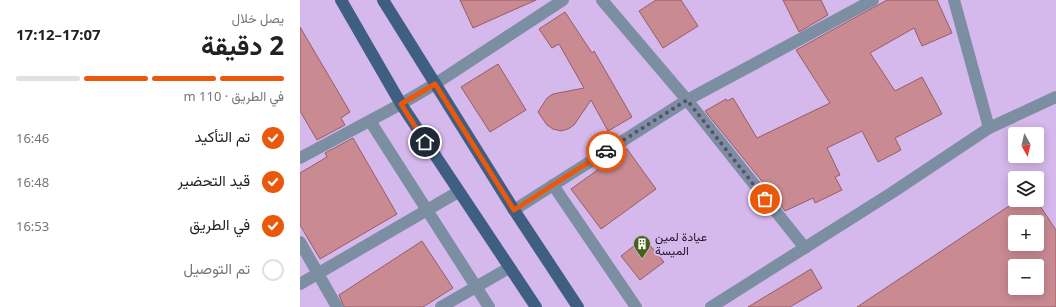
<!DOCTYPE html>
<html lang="ar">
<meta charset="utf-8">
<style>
:root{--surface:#fff;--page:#f2f2f2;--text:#222;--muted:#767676;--line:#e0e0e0;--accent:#ea580c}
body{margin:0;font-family:"Noto Sans",Vazirmatn,sans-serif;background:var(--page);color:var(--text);direction:rtl;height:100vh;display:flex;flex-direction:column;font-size:15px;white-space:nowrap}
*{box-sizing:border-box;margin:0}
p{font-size:13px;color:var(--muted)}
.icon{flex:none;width:22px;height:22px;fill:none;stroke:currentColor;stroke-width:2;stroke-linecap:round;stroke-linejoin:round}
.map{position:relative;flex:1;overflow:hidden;direction:ltr}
.drawer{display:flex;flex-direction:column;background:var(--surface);width:300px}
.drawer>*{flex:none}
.needle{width:26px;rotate:172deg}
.controls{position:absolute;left:708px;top:127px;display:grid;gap:8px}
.controls a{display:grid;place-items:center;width:36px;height:36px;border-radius:4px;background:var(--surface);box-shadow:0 2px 10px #0003;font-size:20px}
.pin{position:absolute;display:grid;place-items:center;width:34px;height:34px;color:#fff;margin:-17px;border:2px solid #fff;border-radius:50%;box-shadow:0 1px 4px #0007}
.courier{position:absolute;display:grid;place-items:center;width:40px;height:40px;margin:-20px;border:3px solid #ea580c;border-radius:50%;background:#fff;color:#222;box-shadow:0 1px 5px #0007}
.head em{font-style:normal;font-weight:700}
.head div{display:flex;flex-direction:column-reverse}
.head{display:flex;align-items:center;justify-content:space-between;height:68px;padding:0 16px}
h1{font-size:26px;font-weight:700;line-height:30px}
.bar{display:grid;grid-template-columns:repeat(4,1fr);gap:6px 4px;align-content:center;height:48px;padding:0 16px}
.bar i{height:5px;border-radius:3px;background:var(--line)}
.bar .current{background:var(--accent)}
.bar p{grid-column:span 4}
ol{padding:0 16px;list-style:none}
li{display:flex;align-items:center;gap:12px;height:44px}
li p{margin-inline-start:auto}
li .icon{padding:4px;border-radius:50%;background:var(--accent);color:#fff;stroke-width:4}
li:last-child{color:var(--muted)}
li i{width:22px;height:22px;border:2px solid var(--line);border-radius:50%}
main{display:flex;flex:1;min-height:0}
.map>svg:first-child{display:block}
.building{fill:#c98a92;stroke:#985c65;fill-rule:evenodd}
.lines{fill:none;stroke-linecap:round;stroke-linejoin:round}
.minor{stroke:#7c8ea1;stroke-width:12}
.major{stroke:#3e5f81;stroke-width:12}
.done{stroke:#5e4d6b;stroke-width:4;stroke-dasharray:0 7.2}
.route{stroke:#ea580c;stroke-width:5}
.labels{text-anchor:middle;stroke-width:4;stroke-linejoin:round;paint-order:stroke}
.poi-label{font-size:12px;fill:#1e1326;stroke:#d5b8ec;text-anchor:start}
</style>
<main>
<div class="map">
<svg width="756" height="307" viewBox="0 0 756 307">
<rect width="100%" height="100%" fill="#d5b8ec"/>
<!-- building -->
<g class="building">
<path d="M160,0H236L173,28Z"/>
<path d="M356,0H381L398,26L363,48L339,11Z"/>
<path d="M483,0H521L528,15L499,32Z"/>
<path d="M587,0H637L652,33L622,46L614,28L570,53L595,91L622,77L642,114L595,138L601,150L578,162L562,131L527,148L540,175L535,177L542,190L515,203L513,198L485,211L476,199L468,183L465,185L405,111L426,99L427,101L433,98L457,138L530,103L496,50Z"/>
<path d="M265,12L292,53L294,51L332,117L308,131L291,100L274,125L268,129L261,131L253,129L247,125L238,112L247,98L253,94L284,88L259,44L252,48L239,29Z"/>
<path d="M0,27L50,112L41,118L45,125L17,140L0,111Z"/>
<path d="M198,64L226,110L190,132L161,87Z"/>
<path d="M53,138L97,214L20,259L0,225V173L27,157L25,153Z"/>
<path d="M327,149L356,189L301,229L271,189Z"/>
<path d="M718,200H736L756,230V307H557ZM715,222H737V244H715ZM715,266H737V288H715Z"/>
<path d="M344,238L364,262L340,280L321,256Z"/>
<path d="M122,241L153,288L123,307H44L39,295Z"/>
<path d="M511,269L522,288L490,307H448Z"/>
</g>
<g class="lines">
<!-- minor -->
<g class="minor">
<path d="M302,0L387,100L505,248"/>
<path d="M654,0L689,128"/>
<path d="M70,121L189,307"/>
<path d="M0,158L101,104L135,84L263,0"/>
<path d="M253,185L336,307"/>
<path d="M214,210L387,100L573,0"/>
<path d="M0,242L37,307"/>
<path d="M0,284L158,192"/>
<path d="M141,307L209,268"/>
<path d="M411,307L593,192L689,128L756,97"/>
</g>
<!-- major -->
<g class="major">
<path d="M41,0L101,104L236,307"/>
<path d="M83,0L214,210L278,307"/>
</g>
</g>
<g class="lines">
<!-- done -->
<path class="done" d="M306,151L387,100L465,199"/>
<!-- route -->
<path class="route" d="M125,142L101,104L135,84L214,210L306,151"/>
</g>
<!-- icons -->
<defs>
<symbol id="building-pin" viewBox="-11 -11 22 30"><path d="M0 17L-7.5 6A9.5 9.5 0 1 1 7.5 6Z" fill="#426217" stroke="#d5b8ec"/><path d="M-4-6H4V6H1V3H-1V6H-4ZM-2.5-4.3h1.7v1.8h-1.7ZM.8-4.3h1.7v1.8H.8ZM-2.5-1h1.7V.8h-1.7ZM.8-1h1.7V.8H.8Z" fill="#fff"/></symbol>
</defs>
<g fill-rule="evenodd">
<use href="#building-pin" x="332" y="234" width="20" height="27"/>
</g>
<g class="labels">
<!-- poi labels -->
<g class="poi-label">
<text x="355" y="241">عيادة لمين<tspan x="355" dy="14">الميسة</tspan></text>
</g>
</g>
</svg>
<div class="controls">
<a><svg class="needle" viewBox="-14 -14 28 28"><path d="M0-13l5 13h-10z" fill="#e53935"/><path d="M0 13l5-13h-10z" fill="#767676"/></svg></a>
<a><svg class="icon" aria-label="layers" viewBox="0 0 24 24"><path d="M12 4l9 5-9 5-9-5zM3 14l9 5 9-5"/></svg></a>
<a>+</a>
<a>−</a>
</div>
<div class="pin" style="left:465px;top:199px;background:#ea580c"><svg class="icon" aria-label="bag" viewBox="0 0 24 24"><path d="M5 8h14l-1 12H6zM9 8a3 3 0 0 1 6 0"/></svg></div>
<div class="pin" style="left:125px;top:142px;background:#1f2937"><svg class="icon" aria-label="home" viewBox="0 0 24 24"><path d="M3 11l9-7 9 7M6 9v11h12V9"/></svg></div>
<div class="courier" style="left:306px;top:151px"><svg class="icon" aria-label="car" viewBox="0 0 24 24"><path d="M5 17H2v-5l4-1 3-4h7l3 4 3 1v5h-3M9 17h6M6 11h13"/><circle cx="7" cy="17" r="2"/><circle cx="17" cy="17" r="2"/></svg></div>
</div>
<section class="drawer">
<div class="head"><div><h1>2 دقيقة</h1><p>يصل خلال</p></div><em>17:07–17:12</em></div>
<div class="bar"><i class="current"></i><i class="current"></i><i class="current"></i><i></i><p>في الطريق · 110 m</p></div>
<ol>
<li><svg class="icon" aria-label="check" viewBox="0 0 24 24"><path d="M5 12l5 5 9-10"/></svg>تم التأكيد<p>16:46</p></li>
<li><svg class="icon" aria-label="check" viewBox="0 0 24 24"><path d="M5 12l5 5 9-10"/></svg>قيد التحضير<p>16:48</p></li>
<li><svg class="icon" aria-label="check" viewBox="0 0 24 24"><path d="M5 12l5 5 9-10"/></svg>في الطريق<p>16:53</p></li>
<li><i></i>تم التوصيل</li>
</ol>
</section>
</main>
